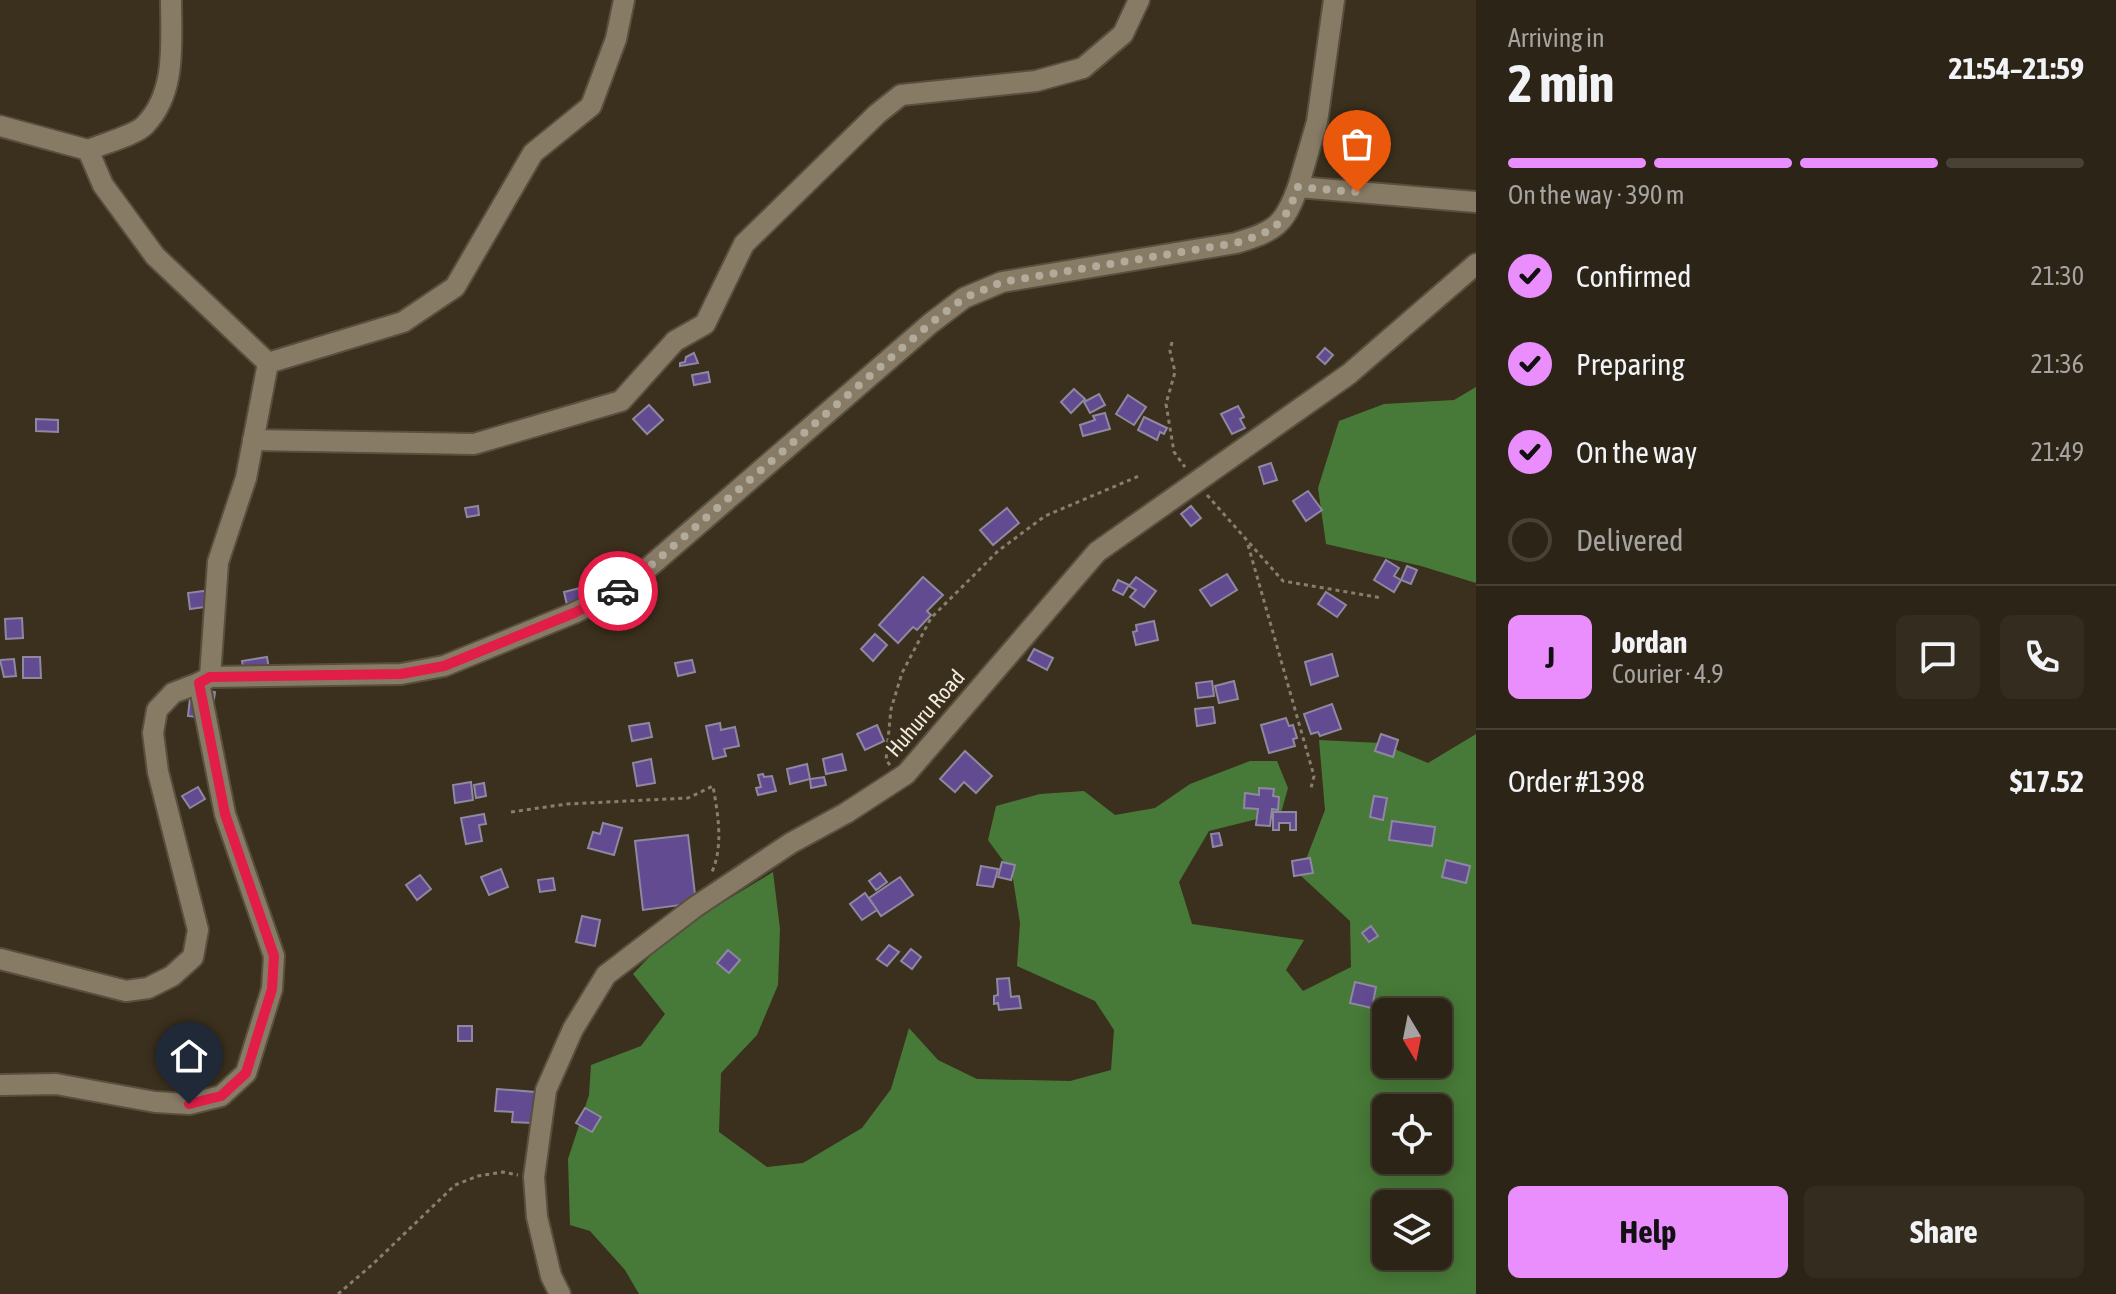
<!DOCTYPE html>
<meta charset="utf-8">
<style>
:root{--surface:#2c2416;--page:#342c1f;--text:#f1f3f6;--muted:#a6a4a1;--line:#484135;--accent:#ea8dfd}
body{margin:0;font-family:"Asap Condensed",sans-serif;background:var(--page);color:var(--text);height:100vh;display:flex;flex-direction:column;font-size:30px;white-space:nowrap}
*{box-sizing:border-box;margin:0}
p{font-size:26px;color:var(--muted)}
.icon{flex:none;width:44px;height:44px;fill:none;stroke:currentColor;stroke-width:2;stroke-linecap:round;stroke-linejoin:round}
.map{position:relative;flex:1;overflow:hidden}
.drawer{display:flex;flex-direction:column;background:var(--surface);width:640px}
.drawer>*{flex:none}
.needle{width:52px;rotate:170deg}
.tools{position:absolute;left:1372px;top:998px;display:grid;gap:16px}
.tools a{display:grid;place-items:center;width:80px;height:80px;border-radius:12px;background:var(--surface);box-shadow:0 4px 20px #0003,0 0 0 2px var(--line);font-size:40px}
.pin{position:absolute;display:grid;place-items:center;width:68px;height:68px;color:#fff;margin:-82px -34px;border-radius:50% 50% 50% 0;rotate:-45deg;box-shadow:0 0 8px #0007}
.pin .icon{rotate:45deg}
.courier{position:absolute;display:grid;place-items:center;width:80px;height:80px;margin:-40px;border:6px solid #e11d48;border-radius:50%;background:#fff;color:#222;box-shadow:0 2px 10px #0007}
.headline em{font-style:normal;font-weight:700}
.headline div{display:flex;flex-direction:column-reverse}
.headline{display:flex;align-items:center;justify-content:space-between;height:136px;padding:0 32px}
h1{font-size:52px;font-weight:700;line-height:60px}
.bar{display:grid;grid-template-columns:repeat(4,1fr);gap:12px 8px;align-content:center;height:96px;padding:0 32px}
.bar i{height:10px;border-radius:6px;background:var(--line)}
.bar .current{background:var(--accent)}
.bar p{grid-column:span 4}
.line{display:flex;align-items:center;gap:20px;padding:0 32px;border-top:2px solid var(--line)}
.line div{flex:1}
.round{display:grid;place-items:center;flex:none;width:84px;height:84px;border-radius:12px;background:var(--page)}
ol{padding:0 32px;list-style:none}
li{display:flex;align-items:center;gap:24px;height:88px}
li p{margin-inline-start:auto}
li .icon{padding:8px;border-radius:50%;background:var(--accent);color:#111;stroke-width:4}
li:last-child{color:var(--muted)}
li i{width:44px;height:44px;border:4px solid var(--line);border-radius:50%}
.action{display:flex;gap:16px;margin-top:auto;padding:16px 32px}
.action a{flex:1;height:92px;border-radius:12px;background:var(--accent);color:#111;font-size:32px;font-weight:700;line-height:92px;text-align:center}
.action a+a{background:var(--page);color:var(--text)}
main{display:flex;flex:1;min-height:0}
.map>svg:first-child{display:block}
.forest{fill:#477a38;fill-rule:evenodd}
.building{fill:#624b90;stroke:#8e88a0;stroke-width:2}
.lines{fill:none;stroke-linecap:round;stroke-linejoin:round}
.minor-casing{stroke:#584f3e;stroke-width:24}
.path{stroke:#887e6e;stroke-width:3;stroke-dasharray:4 4;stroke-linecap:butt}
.minor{stroke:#887b66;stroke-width:20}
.done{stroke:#b2aa9b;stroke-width:8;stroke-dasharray:0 14.4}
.route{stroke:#e11d48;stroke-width:10}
.labels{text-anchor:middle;stroke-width:6;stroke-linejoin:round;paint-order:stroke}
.street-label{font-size:22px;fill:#f2ebdf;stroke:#3b301d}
</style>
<main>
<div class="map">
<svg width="1476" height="1294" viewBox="0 0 1476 1294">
<rect width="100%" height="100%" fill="#3b301d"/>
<!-- forest -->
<g class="forest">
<path d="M1476,387V583L1421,566L1326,544L1318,488L1339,421L1384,404L1454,400Z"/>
<path d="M1476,734V1294H639L625,1270L590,1231L570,1225L568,1159L589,1095L591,1065L641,1046L665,1014L633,974L672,933L773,872L780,929L778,985L757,1035L721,1073L719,1132L767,1167L803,1163L862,1128L891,1089L909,1028L938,1060L977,1079L1070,1081L1111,1070L1114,1030L1095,1001L1017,966L1020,923L1012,873L988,840L996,806L1040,794L1084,791L1115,815L1155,808L1190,784L1250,761H1277L1288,788L1281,813L1209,831L1179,882L1192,924L1304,940L1286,970L1303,991L1351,967L1350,921L1300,875L1325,810L1319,740L1380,743L1428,763ZM1386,1012H1438V1064H1386ZM1386,1108H1438V1160H1386ZM1386,1204H1438V1256H1386Z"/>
</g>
<!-- building -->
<g class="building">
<path d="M1325,348L1333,355L1325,364L1317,357Z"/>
<path d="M694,353L698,363L680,366V363L685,362L686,357Z"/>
<path d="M708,372L710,382L694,385L692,375Z"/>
<path d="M1074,389L1085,399L1071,413L1061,402Z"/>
<path d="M1099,394L1105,405L1090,413L1084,402Z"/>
<path d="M1128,395L1146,407L1134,425L1116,414Z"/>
<path d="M649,405L663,420L647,434L633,419Z"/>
<path d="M1238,406L1244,417L1240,419L1245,428L1232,434L1221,414Z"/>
<path d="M1105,413L1110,429L1083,436L1080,425L1095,420L1093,416Z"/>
<path d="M1144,417L1167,428L1164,434L1160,432L1157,440L1138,430Z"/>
<path d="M36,419L58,420V432L36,431Z"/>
<path d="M1271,463L1277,480L1264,484L1259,467Z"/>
<path d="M1308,491L1322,510L1306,521L1293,501Z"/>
<path d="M478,506L479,515L467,517L465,508Z"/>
<path d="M1191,506L1201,518L1191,526L1181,514Z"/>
<path d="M1007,508L1019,523L993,545L980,530Z"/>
<path d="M1386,560L1399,568L1394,576L1401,580L1394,592L1374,580Z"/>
<path d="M1407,566L1417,570L1411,584L1401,580Z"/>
<path d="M1227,574L1237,590L1211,606L1200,590Z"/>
<path d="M923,577L943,595L927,611L931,615L917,630L913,627L898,643L879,625Z"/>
<path d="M1136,577L1156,591L1144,607L1130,597L1136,590L1129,586Z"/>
<path d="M1118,580L1129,585L1123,595L1113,590Z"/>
<path d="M584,587L587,600L567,605L564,592Z"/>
<path d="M211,590L212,606L190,609L188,593Z"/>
<path d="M1326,592L1346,605L1337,617L1318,604Z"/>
<path d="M22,618L23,638L6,639L5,619Z"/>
<path d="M1154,621L1158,640L1136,645L1133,632L1137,631L1136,625Z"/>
<path d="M875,634L887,645L873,661L861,649Z"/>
<path d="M1034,649L1053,658L1047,670L1028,660Z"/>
<path d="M1332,654L1338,676L1311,685L1305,662Z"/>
<path d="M23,657H40L41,678H23Z"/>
<path d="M267,657L271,681L246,685L242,661Z"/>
<path d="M14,659L16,676L4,677L0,660Z"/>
<path d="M692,660L695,672L678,676L675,663Z"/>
<path d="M1212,681L1214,696L1198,698L1196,683Z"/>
<path d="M1234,681L1238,699L1219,703L1215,686Z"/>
<path d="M191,689L215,692L211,719L188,716Z"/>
<path d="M1332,704L1341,729L1320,736L1318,732L1311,734L1304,714Z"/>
<path d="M1213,707L1215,723L1197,726L1195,709Z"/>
<path d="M1286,718L1289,726L1293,725L1297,738L1293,739L1295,746L1269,753L1261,725Z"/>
<path d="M649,723L652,737L632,741L629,726Z"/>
<path d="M720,723L721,730L735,727L739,746L724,749L726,756L713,759L706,726Z"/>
<path d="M877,725L884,741L865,750L857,734Z"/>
<path d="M1381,734L1398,740L1393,757L1375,751Z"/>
<path d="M965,751L992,776L976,793L964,782L955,792L940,779Z"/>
<path d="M842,754L846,770L826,774L823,759Z"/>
<path d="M651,759L655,783L637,786L633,763Z"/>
<path d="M807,764L810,779L790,784L787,769Z"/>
<path d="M763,774L764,777L772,776L776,791L758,795L756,788L761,787L758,775Z"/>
<path d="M824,777L826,785L811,788L810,779Z"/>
<path d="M471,782L473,800L455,803L453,785Z"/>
<path d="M484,783L486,796L476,798L474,785Z"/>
<path d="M198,787L205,799L190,808L182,796Z"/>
<path d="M1259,788L1274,789L1273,796L1279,797L1278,810L1272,809L1270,826L1256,825L1258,809L1244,808L1245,793L1259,795Z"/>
<path d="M1374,796L1387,798L1383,820L1370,817Z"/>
<path d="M1273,812H1296V830H1290V823H1279V830H1273Z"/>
<path d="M484,814L486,824L479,825L482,841L466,844L461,818Z"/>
<path d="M1392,821L1435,827L1432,846L1389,840Z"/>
<path d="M603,823L622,828L614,855L588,848L593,832L600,834Z"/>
<path d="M1219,833L1222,845L1213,847L1211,834Z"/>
<path d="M688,835L696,903L643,910L635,841Z"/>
<path d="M1310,858L1313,873L1294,876L1292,861Z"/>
<path d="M1446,860L1470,866L1466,883L1442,877Z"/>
<path d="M1002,862L1015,865L1011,880L998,877Z"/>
<path d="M981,866L998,869L993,887L977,885Z"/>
<path d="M501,869L508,887L489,895L481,877Z"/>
<path d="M880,873L887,882L876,890L869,881Z"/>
<path d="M420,875L431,889L417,900L406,885Z"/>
<path d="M900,877L913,895L881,916L869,898Z"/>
<path d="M553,878L555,890L540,892L538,880Z"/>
<path d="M865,893L877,910L862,920L850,904Z"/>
<path d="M582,916L600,920L595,946L576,942Z"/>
<path d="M1371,926L1378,936L1369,942L1362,933Z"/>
<path d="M889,945L899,952L887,966L877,959Z"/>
<path d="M911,949L921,957L912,969L901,961Z"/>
<path d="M728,950L740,960L729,973L717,963Z"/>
<path d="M1009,978L1011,997L1019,996L1021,1008L999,1010L998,1003L994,1004V996L998,995L997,979Z"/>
<path d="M1355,982L1376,987L1372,1008L1350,1003Z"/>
<rect x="458" y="1026" width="14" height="15"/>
<path d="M497,1089L535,1092L532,1123L512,1122L513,1112L495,1111Z"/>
<path d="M585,1108L601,1117L592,1132L576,1123Z"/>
</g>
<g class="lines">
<defs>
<g id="minor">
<path d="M171,0C171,42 177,92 145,125C136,135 102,144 88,150L103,185L155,256L268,363"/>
<path d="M624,0L616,39L591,106L533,153L455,287L403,322L268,363L246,478L218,562L210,677L401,674L444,666L574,613L626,587L931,323L964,298L1002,282L1236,243C1275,231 1284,226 1298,187L1476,202"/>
<path d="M0,126L88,150"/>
<path d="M1298,187L1317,122L1334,0"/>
<path d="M253,440L474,444L621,401L675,341L705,324L744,244L877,114L901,95L1036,81L1083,68L1123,34L1139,0"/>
<path d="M0,959L126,991L148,988L172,976L193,957L198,930L158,772L153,733L157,710L173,693L199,683"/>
<path d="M0,1085L56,1084L155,1102L189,1104L221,1096L246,1073L272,989L274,956L225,814L199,683L210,677"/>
<path d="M560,1294L551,1276L537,1217L534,1177L546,1090L573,1029L606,975L695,907L791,843L846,813L906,774L1097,552L1349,374L1476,264"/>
</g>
</defs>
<!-- minor casing -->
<use href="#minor" class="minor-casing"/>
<!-- path -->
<g class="path">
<path d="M1172,342L1170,351L1175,372L1166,404L1174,452L1185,467"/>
<path d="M1207,495L1283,581L1382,598"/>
<path d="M1248,545L1314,776L1311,788"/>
<path d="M890,765L886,760L891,709L902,673L931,618L998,551L1045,516L1139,476"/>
<path d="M511,812L567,804L688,798L713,786C718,815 724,847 711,874"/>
<path d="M338,1294L373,1264L455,1185L478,1176L503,1172L518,1175"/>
</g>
<!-- minor -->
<use href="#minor" class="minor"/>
</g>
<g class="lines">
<!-- done -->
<path class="done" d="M618,591L626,587L931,323L964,298L1002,282L1236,243C1275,231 1284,226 1298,187L1357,192"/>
<!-- route -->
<path class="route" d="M189,1104L221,1096L246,1073L272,989L274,956L225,814L199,683L210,677L401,674L444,666L574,613L618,591"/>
</g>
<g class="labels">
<!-- street labels -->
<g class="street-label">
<text transform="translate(925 713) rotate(-49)" y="8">Huhuru Road</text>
</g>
</g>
</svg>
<div class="tools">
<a><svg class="needle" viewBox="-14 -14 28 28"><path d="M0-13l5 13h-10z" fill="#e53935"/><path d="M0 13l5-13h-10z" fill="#a6a4a1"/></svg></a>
<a><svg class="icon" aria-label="locate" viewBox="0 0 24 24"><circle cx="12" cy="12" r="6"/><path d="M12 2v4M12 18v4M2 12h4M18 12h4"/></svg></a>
<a><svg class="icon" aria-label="layers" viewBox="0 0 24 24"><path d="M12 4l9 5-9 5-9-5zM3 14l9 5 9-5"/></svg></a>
</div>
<div class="pin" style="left:1357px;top:192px;background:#ea580c"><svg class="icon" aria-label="bag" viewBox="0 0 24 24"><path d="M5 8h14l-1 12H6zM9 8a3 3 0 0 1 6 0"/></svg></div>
<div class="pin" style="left:189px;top:1104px;background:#1f2937"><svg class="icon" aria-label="home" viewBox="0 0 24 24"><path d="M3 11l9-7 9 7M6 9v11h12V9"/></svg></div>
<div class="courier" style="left:618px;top:591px"><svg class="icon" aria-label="car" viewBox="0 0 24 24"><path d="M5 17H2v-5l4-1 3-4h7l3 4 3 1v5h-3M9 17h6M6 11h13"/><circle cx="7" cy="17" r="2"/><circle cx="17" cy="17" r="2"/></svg></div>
</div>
<section class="drawer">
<div class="headline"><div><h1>2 min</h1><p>Arriving in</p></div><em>21:54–21:59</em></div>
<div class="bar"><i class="current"></i><i class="current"></i><i class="current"></i><i></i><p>On the way · 390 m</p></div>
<ol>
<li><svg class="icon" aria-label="check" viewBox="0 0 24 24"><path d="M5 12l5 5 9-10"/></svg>Confirmed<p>21:30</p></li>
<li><svg class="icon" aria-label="check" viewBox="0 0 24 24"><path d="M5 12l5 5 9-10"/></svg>Preparing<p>21:36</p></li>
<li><svg class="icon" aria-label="check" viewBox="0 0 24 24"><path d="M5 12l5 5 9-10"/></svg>On the way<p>21:49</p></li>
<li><i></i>Delivered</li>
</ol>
<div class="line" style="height:144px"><b class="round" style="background:var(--accent);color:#111">J</b><div><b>Jordan</b><p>Courier · 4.9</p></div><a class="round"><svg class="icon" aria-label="chat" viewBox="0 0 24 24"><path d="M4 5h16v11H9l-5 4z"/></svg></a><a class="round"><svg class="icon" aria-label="phone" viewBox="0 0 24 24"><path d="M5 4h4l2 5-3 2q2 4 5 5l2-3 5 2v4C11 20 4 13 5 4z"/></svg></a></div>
<div class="line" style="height:104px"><div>Order #1398</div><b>$17.52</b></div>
<div class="action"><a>Help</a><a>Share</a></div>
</section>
</main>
